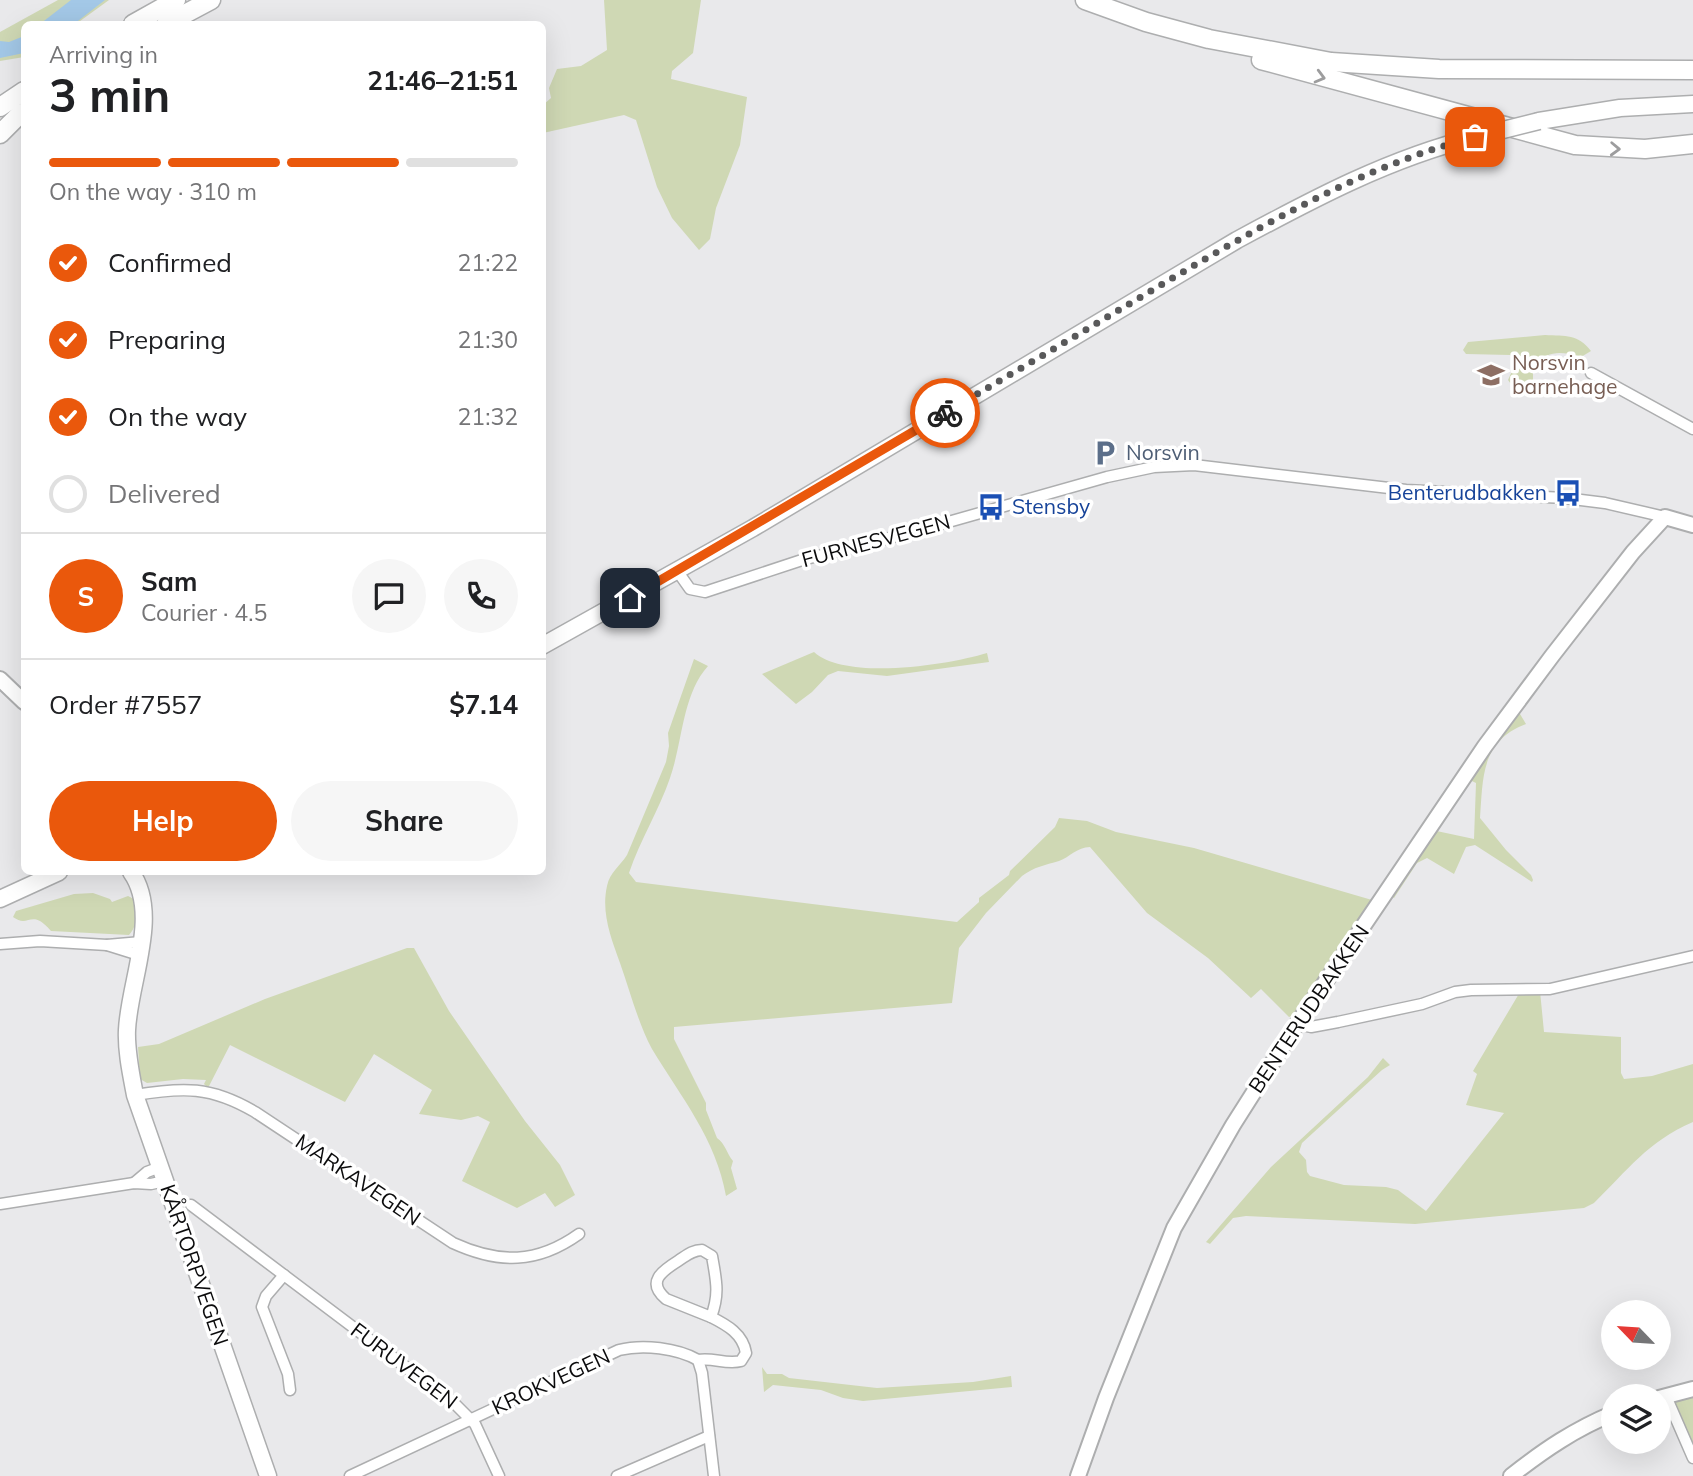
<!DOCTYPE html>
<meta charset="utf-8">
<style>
:root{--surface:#fff;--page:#f6f6f6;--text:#202124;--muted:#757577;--line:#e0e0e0;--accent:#ea580c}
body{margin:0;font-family:Mulish,sans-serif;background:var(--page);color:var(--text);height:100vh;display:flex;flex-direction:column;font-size:26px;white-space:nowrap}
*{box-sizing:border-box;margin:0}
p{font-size:23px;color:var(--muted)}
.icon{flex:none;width:38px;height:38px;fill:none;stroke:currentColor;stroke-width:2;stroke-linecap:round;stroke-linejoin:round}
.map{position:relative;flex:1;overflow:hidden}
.side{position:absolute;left:21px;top:21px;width:525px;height:854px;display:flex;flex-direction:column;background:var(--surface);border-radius:10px;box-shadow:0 7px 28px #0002}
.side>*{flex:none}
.needle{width:46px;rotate:295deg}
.tools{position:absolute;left:1601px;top:1300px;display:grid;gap:14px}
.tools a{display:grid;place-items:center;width:70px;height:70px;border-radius:50%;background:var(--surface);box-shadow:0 7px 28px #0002;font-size:35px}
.pin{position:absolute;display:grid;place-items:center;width:60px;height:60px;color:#fff;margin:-30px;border-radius:14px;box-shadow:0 4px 10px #0006}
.courier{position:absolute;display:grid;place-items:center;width:70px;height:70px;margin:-35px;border:5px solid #ea580c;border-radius:50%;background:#fff;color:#222;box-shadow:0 2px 9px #0007}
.head em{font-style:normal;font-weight:700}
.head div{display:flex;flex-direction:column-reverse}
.head{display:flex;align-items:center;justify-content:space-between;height:119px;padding:0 28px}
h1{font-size:46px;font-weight:700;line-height:52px}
.bar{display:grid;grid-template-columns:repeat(4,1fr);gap:10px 7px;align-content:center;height:84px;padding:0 28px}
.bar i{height:9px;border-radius:5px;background:var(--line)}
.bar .on{background:var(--accent)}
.bar p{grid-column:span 4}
.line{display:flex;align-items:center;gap:18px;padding:0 28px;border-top:2px solid var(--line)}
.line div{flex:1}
.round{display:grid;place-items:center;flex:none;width:74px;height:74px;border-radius:37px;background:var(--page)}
ol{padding:0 28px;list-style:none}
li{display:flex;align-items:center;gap:21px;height:77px}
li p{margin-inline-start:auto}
li .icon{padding:7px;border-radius:50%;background:var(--accent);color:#fff;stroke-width:4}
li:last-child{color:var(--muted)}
li i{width:38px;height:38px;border:4px solid var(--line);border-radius:50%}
.button{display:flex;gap:14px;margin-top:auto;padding:14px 28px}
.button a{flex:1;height:80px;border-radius:42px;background:var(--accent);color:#fff;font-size:28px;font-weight:700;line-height:80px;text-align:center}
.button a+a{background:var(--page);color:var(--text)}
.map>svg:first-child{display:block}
.green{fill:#cfd8b4}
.water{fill:#a3c8e7}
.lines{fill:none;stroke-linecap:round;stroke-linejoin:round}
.street-casing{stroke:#adaeaf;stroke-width:13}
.secondary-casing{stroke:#adaeaf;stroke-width:18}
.primary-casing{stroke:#adaeaf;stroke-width:19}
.highway-casing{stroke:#adaeaf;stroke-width:21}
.street{stroke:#fff;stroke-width:10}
.secondary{stroke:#fff;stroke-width:14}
.primary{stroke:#fff;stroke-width:16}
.highway{stroke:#fff;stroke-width:18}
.primary-bridge-casing{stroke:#adaeaf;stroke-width:19;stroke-linecap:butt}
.primary-bridge{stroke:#fff;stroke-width:16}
.oneway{stroke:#9d9d9e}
.done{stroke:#59595a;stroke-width:7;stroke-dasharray:0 12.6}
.route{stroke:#ea580c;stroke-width:9}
.labels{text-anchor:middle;stroke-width:7;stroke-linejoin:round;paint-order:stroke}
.education-label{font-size:21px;fill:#785e54;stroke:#fff;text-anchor:start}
.service-label{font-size:21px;fill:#4e5e75;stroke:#fff;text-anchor:start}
.transit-label{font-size:21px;fill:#164399;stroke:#fff;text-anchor:end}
.street-label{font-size:21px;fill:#0b0b0c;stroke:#fff}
</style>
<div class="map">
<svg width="1693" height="1476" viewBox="0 0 1693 1476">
<rect width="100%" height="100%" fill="#e9e9eb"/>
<!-- green -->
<g class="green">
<path d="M58,0H109L76,24H24V57L0,61V32Z"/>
<path d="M604,0H701L693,53L672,71L671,79L747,97L740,145L716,208L710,239L699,250L672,218L657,187L636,120L624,115L543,133V105L551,98L549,88L557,69L581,66L607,50Z"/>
<path d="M1545,335C1566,336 1578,334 1591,351L1581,357C1560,351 1550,350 1533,365V387C1524,391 1514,389 1508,380L1516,362L1510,355L1466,354L1463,350L1468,342Z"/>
<path d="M814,652C846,681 948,665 987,653L989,662L887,676L838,671L828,675L812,692L796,704L762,674Z"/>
<path d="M694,659L708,666C682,695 683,741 670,778C659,810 640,840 629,873L636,882L957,922L979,902V898L1009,875L1010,871L1055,827L1059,818L1087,821L1116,832L1194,848L1372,900L1361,919L1295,1015L1289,1017L1261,989L1251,998L1208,958L1147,913L1090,847C1077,847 1070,857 1059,861C1045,865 1034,867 1022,876L986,913L959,948L952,1003L674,1027V1039L706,1103V1110L717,1138C725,1143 727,1154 733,1161L731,1168L737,1189L726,1196C716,1139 681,1097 652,1049C638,1023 630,991 620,963C611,938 601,913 607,886C610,872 620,866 627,855L666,762L669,746L668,733Z"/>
<path d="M1517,709L1526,724C1481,741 1483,777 1480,818L1506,850L1531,875L1533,880L1532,882L1475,845L1466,847L1454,874L1427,858L1417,863L1394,898L1390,895L1432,830L1474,839L1476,783L1466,778Z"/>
<path d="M93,893L110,899L112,902L128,896L134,899C135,912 139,925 129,935L51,931C31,907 29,929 13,917L16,911L74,894Z"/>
<path d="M407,948H414L449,1011L525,1121L560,1165L575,1195L555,1207L545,1193L517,1208L462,1181L490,1122L478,1116L461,1120L419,1114L432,1090L374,1054L345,1102L230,1045L208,1088L204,1084L206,1080L183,1079L147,1083L140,1079L138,1047L159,1044L265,999Z"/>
<path d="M1540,991L1544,1032L1621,1037V1073L1624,1079L1652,1076L1693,1064V1122C1647,1142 1628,1170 1594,1203L1584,1208L1415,1224L1246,1216L1233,1218L1210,1244L1206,1242L1271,1167L1368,1077L1383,1058L1390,1065L1382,1070L1302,1143L1299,1152L1306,1160L1307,1172L1310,1176L1344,1185L1386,1187L1398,1190L1426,1211L1504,1113L1466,1105L1477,1074L1473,1071L1520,992Z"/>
<path d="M762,1367L767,1374H782L789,1378L877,1388L973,1382L1011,1376L1012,1387L863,1401L843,1398L821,1390L773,1385L764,1392Z"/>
<path d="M1693,1393V1452L1672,1406L1673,1397Z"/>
</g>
<!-- water -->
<g class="water">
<path d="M71,0H105L74,24H40Z"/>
<path d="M24,36V53L0,58V41L9,42Z"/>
</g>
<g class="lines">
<defs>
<g id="street">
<path d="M1591,373L1693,429"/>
<path d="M678,572L690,589L705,592L802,560L913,532L1107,477L1154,467L1194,465L1406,490L1565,498L1605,503L1665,517"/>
<path d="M0,944L40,941L107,945L141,942"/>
<path d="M107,945L139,955"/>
<path d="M1297,1024L1311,1027L1338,1022L1422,1004L1455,992L1471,990L1550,989L1693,956"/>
<path d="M135,1095C183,1087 211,1086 255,1112L453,1243C499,1264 537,1264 579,1234"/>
<path d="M134,1183L147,1172L160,1167"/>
<path d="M0,1204L134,1183L151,1184L165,1181"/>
<path d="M191,1205L455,1404L475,1424L499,1476"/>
<path d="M702,1250L712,1256C716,1280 720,1293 711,1317L666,1299C646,1282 662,1271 678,1261C686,1256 692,1250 702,1250Z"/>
<path d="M284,1275L266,1296L262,1307L288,1374L290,1390"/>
<path d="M698,1360L702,1373L714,1476"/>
<path d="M1666,1396L1693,1458"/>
<path d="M350,1476L619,1350C643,1344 677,1348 698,1360C713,1357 726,1365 741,1361L746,1353C743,1334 727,1325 711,1317"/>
<path d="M617,1476L709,1436"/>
</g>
<g id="secondary">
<path d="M0,679L24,702"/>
<path d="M1659,1398L1693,1389"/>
<path d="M1078,1476L1106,1398L1174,1228L1233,1125L1297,1024L1485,746L1552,656L1633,552L1665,517L1693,525"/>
<path d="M1511,1476C1544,1450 1575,1429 1614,1413"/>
</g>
<g id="primary">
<path d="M1539,121L1620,108L1693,104"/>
<path d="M542,646L753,528L1237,240C1313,199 1390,158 1475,137"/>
<path d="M131,872C161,914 129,982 127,1030C126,1051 131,1074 135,1095L268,1476"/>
<path d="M0,899L59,872"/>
</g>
<g id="highway">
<path d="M1085,0L1146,22L1209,39L1331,62L1439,69L1693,70"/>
<path d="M133,24L176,0"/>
<path d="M166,24L211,0"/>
<path d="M1261,60L1575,145L1645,149L1693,144"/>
<path d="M0,107L24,91"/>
<path d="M0,134L21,113"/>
</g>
</defs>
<!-- street casing -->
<use href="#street" class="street-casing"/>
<!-- secondary casing -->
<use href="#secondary" class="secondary-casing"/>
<!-- primary casing -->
<use href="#primary" class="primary-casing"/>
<!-- highway casing -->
<use href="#highway" class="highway-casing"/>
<!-- street -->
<use href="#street" class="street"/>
<!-- secondary -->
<use href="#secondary" class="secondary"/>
<!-- primary -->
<use href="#primary" class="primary"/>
<!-- highway -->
<use href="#highway" class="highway"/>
<defs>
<path id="primary-bridge" d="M1475,137L1539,121"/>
</defs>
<!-- primary-bridge casing -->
<use href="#primary-bridge" class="primary-bridge-casing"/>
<!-- primary-bridge -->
<use href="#primary-bridge" class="primary-bridge"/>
</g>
<!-- one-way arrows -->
<defs><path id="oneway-chevron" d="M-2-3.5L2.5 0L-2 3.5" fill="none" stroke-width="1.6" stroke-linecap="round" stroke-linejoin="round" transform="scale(1.75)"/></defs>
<g class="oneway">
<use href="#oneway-chevron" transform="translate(1320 77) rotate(15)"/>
<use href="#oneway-chevron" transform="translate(1615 149) rotate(2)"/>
</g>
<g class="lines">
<!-- done -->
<path class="done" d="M945,413C1018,370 1091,327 1164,283C1263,225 1363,166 1475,137"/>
<!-- route -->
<path class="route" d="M630,598L945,413"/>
</g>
<!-- icons -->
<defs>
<symbol id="school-bare" viewBox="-9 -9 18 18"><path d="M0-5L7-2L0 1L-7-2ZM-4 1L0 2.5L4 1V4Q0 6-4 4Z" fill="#8d6e63" stroke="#fff" stroke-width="2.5" paint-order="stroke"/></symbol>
<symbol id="parking-bare" viewBox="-9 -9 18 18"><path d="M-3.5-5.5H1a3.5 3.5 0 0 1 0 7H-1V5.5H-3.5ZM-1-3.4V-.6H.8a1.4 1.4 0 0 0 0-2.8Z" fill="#5c6f8a" stroke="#fff" stroke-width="2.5" paint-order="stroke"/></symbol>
<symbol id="bus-bare" viewBox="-9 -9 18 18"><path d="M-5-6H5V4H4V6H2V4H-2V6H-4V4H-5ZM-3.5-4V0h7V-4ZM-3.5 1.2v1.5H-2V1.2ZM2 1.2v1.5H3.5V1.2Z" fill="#1a4fb4" stroke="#fff" stroke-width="2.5" paint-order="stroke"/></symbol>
</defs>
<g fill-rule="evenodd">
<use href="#school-bare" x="1472" y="356" width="38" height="38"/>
<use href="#parking-bare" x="1086" y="434" width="38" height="38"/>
<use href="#bus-bare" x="1549" y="474" width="38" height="38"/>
<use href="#bus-bare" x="972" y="488" width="38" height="38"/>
</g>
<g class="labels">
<!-- education labels -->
<g class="education-label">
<text x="1512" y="370">Norsvin<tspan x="1512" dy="24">barnehage</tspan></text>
</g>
<!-- service labels -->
<g class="service-label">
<text x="1126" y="460">Norsvin</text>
</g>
<!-- transit labels -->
<g class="transit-label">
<text x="1547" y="500">Benterudbakken</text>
<text x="1012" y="514" text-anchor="start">Stensby</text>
</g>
<!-- street labels -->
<g class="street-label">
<text transform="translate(876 541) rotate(-15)" y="7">FURNESVEGEN</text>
<text transform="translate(1309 1009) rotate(-56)" y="7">BENTERUDBAKKEN</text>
<text transform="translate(358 1180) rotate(34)" y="7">MARKAVEGEN</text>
<text transform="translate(194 1265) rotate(71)" y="7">KÅRTORPVEGEN</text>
<text transform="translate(404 1366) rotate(37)" y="7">FURUVEGEN</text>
<text transform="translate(551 1382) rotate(-25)" y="7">KROKVEGEN</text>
</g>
</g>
</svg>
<div class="tools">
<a><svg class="needle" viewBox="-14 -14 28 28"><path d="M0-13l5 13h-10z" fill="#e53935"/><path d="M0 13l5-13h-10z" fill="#757577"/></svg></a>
<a><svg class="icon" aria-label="layers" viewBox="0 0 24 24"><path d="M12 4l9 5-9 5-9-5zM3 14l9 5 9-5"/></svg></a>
</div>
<div class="pin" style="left:1475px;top:137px;background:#ea580c"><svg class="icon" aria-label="bag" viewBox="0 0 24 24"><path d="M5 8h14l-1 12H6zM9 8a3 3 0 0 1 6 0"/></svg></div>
<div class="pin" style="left:630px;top:598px;background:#1f2937"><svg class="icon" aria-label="home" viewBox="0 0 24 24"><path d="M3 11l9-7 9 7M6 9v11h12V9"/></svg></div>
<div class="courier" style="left:945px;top:413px"><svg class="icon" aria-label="bike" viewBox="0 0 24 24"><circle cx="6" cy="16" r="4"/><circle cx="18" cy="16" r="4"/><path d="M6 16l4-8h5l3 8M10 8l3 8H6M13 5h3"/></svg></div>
<section class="side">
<div class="head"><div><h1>3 min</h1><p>Arriving in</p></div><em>21:46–21:51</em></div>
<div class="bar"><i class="on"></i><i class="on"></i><i class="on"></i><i></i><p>On the way · 310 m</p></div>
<ol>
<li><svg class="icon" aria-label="check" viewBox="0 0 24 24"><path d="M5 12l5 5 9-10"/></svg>Confirmed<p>21:22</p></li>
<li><svg class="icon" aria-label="check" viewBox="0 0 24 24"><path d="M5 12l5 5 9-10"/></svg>Preparing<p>21:30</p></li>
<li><svg class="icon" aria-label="check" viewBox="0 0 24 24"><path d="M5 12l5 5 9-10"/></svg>On the way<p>21:32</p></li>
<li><i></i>Delivered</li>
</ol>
<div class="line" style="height:126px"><b class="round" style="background:var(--accent);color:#fff">S</b><div><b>Sam</b><p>Courier · 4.5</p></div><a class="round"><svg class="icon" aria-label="chat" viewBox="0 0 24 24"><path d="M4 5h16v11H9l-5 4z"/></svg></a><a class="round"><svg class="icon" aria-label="phone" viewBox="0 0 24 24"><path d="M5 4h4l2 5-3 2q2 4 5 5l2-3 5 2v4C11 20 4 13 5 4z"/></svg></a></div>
<div class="line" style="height:91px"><div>Order #7557</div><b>$7.14</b></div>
<div class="button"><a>Help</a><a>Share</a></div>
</section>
</div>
